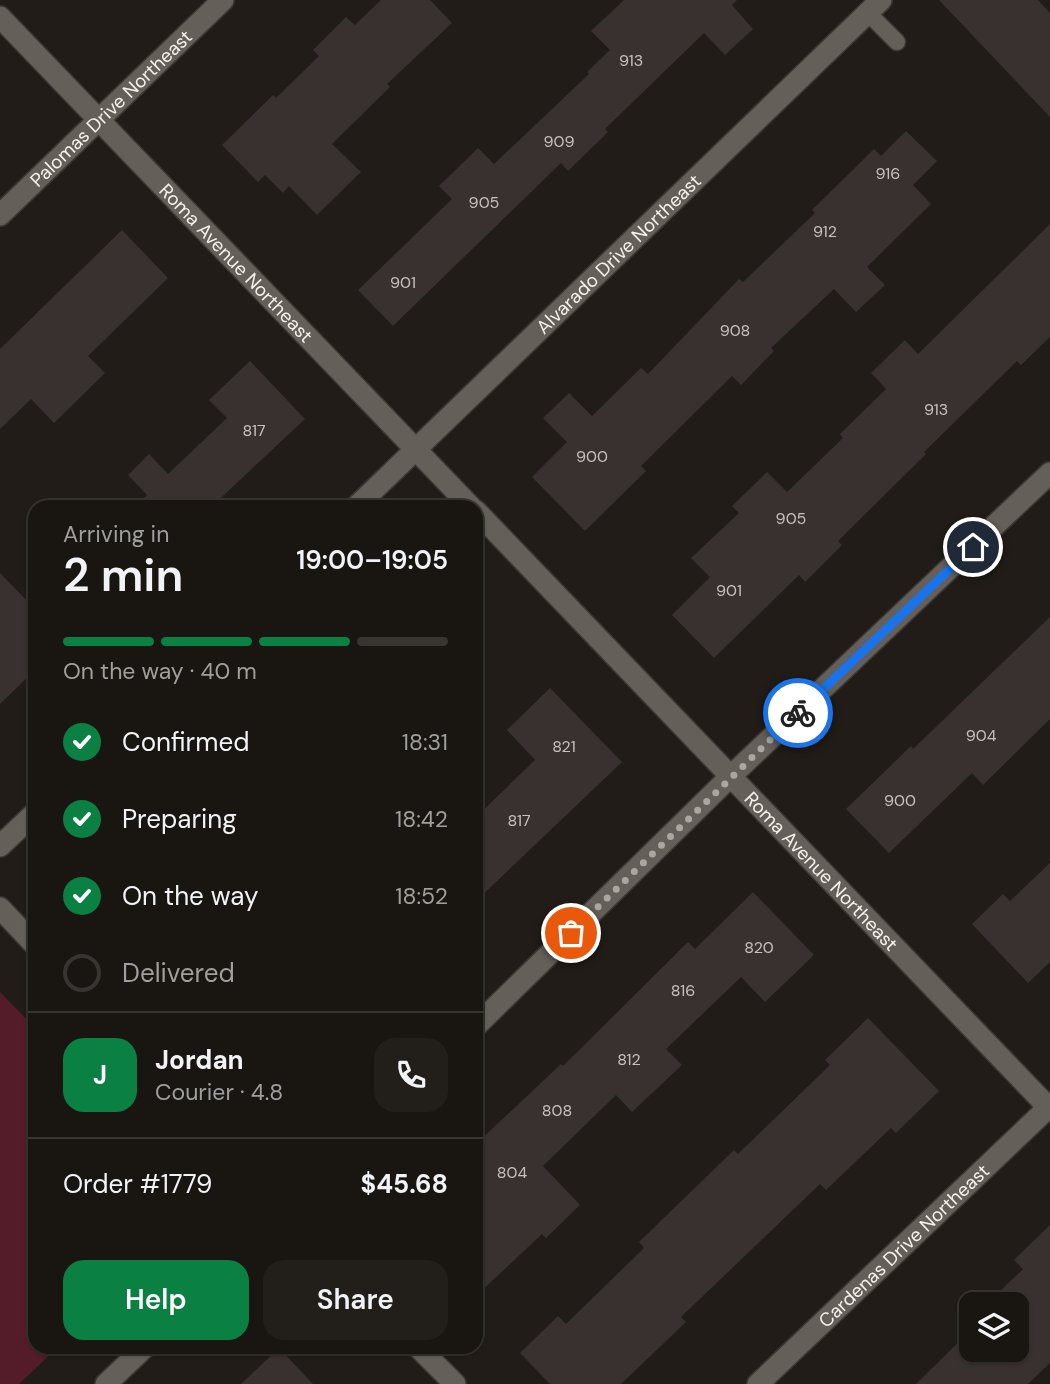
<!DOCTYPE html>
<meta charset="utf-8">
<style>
:root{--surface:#191511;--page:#221e1a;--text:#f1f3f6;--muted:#9f9f9f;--line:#373431;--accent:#0b8043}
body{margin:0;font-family:"DM Sans",sans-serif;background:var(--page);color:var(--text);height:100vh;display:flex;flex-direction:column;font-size:26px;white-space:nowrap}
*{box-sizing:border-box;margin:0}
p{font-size:23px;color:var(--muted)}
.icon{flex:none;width:38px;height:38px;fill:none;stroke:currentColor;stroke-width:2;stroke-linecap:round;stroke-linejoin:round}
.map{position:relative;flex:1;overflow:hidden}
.sheet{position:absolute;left:28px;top:500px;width:455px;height:854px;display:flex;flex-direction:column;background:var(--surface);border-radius:21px;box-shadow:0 2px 5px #0004,0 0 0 2px var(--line)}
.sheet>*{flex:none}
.controls{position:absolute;left:959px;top:1292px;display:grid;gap:14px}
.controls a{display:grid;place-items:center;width:70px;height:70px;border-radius:14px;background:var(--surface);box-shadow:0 2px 5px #0004,0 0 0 2px var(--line);font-size:35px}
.pin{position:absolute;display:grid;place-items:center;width:60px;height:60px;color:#fff;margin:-30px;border:4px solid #fff;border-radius:50%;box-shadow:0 2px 7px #0007}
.courier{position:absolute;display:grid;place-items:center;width:70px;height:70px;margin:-35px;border:5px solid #1a73e8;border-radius:50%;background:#fff;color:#222;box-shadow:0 2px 9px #0007}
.head em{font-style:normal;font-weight:600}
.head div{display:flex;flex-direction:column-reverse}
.head{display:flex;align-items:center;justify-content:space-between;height:119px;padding:0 35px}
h1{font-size:46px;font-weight:600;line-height:52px}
.bar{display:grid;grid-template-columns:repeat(4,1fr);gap:10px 7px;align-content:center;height:84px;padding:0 35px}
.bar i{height:9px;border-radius:5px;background:var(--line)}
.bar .active{background:var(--accent)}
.bar p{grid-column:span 4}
.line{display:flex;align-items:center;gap:18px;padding:0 35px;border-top:2px solid var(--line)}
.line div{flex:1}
.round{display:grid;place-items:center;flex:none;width:74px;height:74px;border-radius:21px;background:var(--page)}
ol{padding:0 35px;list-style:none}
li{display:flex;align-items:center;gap:21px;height:77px}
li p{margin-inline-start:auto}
li .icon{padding:7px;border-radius:50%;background:var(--accent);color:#fff;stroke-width:4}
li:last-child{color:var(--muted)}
li i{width:38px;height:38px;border:4px solid var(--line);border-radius:50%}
.primary-button{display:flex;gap:14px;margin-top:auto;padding:14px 35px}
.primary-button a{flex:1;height:80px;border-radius:21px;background:var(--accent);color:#fff;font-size:28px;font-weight:600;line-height:80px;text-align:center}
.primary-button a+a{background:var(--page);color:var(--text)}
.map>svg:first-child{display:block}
.green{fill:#541c29}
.building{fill:#39312f}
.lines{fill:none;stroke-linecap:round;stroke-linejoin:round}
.service-casing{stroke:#3a3633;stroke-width:19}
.minor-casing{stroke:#3a3633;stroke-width:24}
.tertiary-casing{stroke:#3a3633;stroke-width:24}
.service{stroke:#655f59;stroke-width:16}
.minor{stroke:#655f59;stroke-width:21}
.tertiary{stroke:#655f59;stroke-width:21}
.done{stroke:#aaa6a2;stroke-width:7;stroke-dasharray:0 12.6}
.route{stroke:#1a73e8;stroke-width:9}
.labels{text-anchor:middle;stroke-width:6;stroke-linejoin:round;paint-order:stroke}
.number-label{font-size:16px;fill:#c5c1be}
.street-label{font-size:19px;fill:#f4f1ed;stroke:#18130e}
</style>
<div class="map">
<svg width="1050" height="1384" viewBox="0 0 1050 1384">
<rect width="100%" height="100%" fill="#211c17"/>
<!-- green -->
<path class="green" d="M0,992L35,1028V1348H57L19,1384H0Z"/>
<!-- building -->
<g class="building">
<path d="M381,0H430L452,23L387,84L390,87L332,144L361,172L317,215L289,186L283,193L265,175L258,182L222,145L273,95L276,98L319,56L313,50L346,17L355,25Z"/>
<path d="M624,0H737L732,5L753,29L725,55L704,33L605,129L608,132L568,171L561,163L393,326L358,290L452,199L439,186L478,148L494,164L589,74L587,72L610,50L591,31Z"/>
<path d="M939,0H1038L1050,13V117Z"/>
<path d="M906,131L937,161L913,185L931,204L867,267L885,285L856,312L834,289L771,348L774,351L741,385L732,376L641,466L646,471L585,531L532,477L567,442L543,418L569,393L592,416L641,368L648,374L739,279L743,282L815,213L812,210L874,149L881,156Z"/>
<path d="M1050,224V337L1021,365L1017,361L924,452L926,454L838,541L842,545L805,582L799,575L714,658L672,615L710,577L691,558L739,513L732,506L767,472L787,492L843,438L840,434L886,389L871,373L905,340L918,354Z"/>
<path d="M122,230L168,278L88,356L105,373L54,423L31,399L0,429V349Z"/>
<path d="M250,361L305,419L210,508H134L147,495L128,475L149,454L168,474L227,418L209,400Z"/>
<path d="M0,573L35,609V670L0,704Z"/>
<path d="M1050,617V719L983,785L972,773L889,853L846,809L911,746L913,749Z"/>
<path d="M550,688L622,762L476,901V817L535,760L507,730Z"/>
<path d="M1050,863V962L1028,983L972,924L1003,894L1010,901Z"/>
<path d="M753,892L814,955L765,1002L741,977L666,1049L682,1065L632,1112L616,1095L543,1166L580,1205L546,1238L542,1234L476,1296V1144L561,1064L563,1066L688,942L695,949Z"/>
<path d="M868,1018L939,1091L896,1133L891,1128L826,1190L820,1184L681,1317L686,1322L621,1384H550L520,1353L558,1316L566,1324L644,1248L639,1242L734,1150L738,1154L830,1065L825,1060Z"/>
<path d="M1050,1225V1363L1028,1384H916L971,1330V1349H1017V1304H987L1023,1269L1014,1260Z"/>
<path d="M279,1348L313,1384H241Z"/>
</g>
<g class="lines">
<defs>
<path id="service" d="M868,13L897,42"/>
<g id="minor">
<path id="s1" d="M0,17L472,508"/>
<path id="s2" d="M0,215L223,0"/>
<path id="s3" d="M476,511L1050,1109"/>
<path d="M0,908L35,945"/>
<path d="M476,1026L732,775L1050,473"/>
<path d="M419,1348L455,1384"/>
<path d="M106,1384L144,1348"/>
<path id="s4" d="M758,1384L1050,1106"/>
</g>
<g id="tertiary">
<path id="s5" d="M355,508L881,0"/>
<path d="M0,846L35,813"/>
</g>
</defs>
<!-- service casing -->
<use href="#service" class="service-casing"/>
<!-- minor casing -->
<use href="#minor" class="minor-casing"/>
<!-- tertiary casing -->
<use href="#tertiary" class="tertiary-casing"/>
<!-- service -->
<use href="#service" class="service"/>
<!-- minor -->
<use href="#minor" class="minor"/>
<!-- tertiary -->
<use href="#tertiary" class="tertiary"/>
</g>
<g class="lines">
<!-- done -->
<path class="done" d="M571,933L798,713"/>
<!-- route -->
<path class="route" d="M798,713L973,547"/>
</g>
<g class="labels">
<!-- number labels -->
<g class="number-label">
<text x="631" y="66">913</text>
<text x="559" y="147">909</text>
<text x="888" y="179">916</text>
<text x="484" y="208">905</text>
<text x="825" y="237">912</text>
<text x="403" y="288">901</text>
<text x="735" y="336">908</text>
<text x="936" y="415">913</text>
<text x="254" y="436">817</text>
<text x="592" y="462">900</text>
<text x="791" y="524">905</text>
<text x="729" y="596">901</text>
<text x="981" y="741">904</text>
<text x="564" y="752">821</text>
<text x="900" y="806">900</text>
<text x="519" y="826">817</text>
<text x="759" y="953">820</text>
<text x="683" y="996">816</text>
<text x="629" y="1065">812</text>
<text x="557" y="1116">808</text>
<text x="512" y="1178">804</text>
</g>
<!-- street labels -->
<g class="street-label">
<text dy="7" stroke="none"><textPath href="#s2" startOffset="154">Palomas Drive Northeast</textPath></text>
<text dy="7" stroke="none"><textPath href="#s5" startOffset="366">Alvarado Drive Northeast</textPath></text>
<text dy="7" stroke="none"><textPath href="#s1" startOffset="341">Roma Avenue Northeast</textPath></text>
<text dy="7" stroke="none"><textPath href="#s3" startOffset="499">Roma Avenue Northeast</textPath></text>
<text dy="7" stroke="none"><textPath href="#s4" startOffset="201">Cardenas Drive Northeast</textPath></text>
</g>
</g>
</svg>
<div class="controls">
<a><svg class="icon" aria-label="layers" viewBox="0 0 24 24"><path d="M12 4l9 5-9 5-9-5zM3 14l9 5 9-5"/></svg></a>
</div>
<div class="pin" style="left:571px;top:933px;background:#ea580c"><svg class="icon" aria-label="bag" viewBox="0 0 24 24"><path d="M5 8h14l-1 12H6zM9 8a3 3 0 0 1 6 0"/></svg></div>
<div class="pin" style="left:973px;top:547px;background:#1f2937"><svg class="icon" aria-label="home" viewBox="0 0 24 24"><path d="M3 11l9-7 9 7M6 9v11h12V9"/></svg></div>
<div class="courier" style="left:798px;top:713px"><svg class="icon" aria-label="bike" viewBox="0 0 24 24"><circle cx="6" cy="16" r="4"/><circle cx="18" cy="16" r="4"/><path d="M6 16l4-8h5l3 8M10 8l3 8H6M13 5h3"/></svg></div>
<section class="sheet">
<div class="head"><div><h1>2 min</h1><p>Arriving in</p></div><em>19:00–19:05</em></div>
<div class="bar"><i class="active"></i><i class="active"></i><i class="active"></i><i></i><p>On the way · 40 m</p></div>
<ol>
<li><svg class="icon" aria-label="check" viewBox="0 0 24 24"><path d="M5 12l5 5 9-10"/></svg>Confirmed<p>18:31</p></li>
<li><svg class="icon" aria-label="check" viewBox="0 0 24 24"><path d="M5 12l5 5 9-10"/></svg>Preparing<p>18:42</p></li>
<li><svg class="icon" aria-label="check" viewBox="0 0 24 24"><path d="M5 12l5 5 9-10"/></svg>On the way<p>18:52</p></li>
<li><i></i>Delivered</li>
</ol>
<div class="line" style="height:126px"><b class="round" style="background:var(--accent);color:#fff">J</b><div><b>Jordan</b><p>Courier · 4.8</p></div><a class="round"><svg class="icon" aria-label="phone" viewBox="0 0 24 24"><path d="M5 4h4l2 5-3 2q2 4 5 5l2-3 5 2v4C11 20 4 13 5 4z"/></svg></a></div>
<div class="line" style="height:91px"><div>Order #1779</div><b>$45.68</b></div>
<div class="primary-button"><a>Help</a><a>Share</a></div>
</section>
</div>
